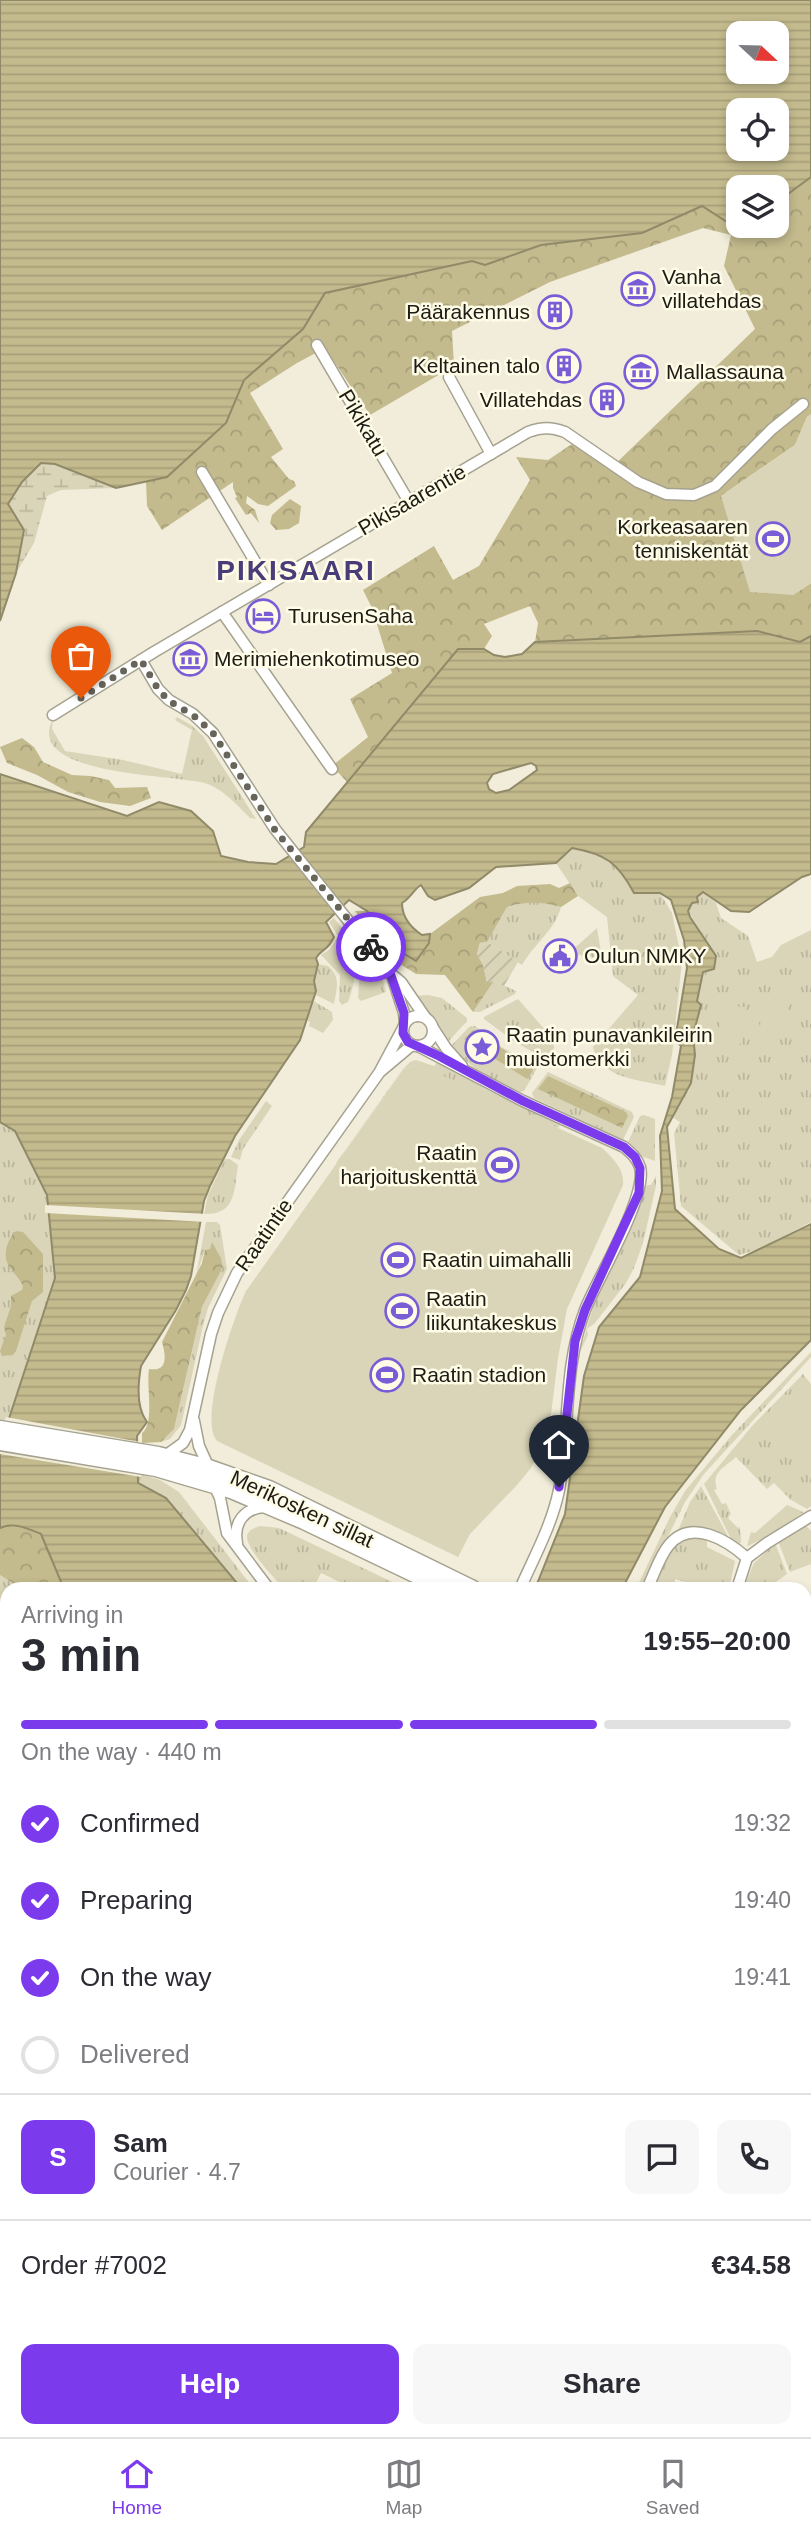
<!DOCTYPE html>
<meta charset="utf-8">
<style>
:root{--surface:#fff;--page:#f7f7f7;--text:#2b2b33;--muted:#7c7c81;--line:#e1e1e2;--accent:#7c3aed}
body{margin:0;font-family:Arial,sans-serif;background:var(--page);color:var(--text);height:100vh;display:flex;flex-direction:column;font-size:26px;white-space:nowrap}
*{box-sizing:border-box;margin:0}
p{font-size:23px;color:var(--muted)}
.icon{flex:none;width:38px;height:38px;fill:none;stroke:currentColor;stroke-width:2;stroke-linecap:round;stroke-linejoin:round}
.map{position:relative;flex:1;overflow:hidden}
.panel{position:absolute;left:0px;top:1582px;width:812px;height:856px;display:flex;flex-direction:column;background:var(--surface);border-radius:21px 21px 0 0;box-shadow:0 4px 10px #0003}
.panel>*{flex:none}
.needle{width:46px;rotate:112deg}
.controls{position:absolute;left:726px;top:21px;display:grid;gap:14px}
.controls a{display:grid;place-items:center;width:63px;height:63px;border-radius:14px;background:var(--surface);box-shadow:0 4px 10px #0003;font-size:35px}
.pin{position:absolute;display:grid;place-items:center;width:60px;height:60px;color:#fff;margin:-72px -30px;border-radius:50% 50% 50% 0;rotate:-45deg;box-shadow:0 0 7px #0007}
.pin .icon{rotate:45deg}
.courier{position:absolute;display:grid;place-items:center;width:70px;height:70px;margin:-35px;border:5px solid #7c3aed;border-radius:50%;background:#fff;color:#222;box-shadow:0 2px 9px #0007}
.overview em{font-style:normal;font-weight:700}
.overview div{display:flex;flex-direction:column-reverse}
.overview{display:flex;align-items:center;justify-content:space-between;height:119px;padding:0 21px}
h1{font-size:46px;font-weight:700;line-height:52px}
.bar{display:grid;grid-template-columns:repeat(4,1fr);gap:10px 7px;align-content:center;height:84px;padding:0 21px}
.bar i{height:9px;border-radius:5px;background:var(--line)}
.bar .current{background:var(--accent)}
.bar p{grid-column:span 4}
.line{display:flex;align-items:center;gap:18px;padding:0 21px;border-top:2px solid var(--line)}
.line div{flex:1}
.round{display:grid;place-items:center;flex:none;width:74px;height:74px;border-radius:14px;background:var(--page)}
ol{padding:0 21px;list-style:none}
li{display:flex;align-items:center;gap:21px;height:77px}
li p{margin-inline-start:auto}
li .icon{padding:7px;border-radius:50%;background:var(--accent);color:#fff;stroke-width:4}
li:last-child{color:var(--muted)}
li i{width:38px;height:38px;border:4px solid var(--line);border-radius:50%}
.primary-button{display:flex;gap:14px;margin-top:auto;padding:14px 21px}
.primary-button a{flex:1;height:80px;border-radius:14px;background:var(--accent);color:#fff;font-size:28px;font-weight:700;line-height:80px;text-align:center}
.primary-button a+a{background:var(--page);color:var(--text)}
.tabs{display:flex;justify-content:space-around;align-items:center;height:98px;border-top:2px solid var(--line);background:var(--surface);font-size:19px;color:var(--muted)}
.tabs a{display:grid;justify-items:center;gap:4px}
.tabs .current{color:var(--accent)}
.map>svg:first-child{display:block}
.grass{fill:url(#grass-tufts)}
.forest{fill:url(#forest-crowns)}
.wetland{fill:url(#wetland-marsh)}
.garden{fill:url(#garden-furrows)}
.pitch{fill:#dad5b8}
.water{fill:url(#water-rules);stroke:#918a69;stroke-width:2;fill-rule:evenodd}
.pier{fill:#f1edda}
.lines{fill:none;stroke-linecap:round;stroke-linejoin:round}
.street-casing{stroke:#a5a290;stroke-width:13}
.primary-casing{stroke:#a5a290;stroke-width:19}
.street{stroke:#fff;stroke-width:10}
.primary{stroke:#fff;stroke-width:16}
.done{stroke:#676459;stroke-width:7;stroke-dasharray:0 12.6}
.route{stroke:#7c3aed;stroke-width:9}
.labels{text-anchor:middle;stroke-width:5;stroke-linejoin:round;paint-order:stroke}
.poi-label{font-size:21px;fill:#1c1b14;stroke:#fefbe7;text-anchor:start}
.street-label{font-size:21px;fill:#1c1b14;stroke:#fefbe7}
.district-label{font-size:28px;font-weight:bold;letter-spacing:2px;fill:#483c79;stroke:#fefbe7}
</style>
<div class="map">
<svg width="811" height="2437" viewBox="0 0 811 2437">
<defs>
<pattern id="grass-tufts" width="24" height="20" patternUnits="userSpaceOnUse" patternTransform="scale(1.75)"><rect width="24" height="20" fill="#dad5b8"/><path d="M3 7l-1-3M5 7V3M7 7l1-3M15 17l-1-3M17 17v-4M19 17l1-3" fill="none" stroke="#bab69d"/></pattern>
<pattern id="forest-crowns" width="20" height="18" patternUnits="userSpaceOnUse" patternTransform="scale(1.75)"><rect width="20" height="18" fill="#c3ba8d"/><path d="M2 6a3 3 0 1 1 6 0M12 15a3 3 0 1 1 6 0" fill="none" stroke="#a79f79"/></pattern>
<pattern id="wetland-marsh" width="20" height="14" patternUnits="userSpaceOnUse" patternTransform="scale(1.75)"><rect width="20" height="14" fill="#dad5b8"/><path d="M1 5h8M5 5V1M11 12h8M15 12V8" fill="none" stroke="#bab69d"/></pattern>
<pattern id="garden-furrows" width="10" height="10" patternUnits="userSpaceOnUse" patternTransform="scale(1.75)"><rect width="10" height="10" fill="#dad5b8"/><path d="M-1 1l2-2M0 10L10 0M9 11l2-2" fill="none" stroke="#bab69d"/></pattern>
<pattern id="water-rules" width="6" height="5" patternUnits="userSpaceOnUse" patternTransform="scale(1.75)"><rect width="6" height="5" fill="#c3ba8d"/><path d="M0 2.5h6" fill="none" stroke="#a79f79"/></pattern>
</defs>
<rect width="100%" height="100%" fill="#f1edda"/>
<!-- grass -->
<g class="grass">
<path d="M177,717L191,725L203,736L256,819L250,818C237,805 225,791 208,784C179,774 22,777 53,719L52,729L65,751L123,760L182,774L192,730L175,720Z"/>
<path d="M572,848C606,854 618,863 634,893H660L672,913L682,961L672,1055L665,1086C636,1079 602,1079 593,1047L638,995L613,976L607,917L578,896L556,863Z"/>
<path d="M703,892L716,903L721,918L748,936L757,962L772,957L781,945L811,930V1222L759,1249L739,1255L681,1206L674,1133L680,1122L672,1117L691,1083L695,1055L693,1035L701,1005L697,1001L703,972L709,969L716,956L688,911L692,902Z"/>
<path d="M525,902H541L561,907C555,930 534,944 522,965L487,942L507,907Z"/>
<path d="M334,918C339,925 347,932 351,941C359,958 355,985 348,1002L342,1005L339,1001L340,975L321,955L330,949L338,936L329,922Z"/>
<path d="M597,928L601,952L592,958L588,954L583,958L580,954L575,958L569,953Z"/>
<path d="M370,961L383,981L386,992L361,1001L358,998L360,970Z"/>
<path d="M318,964L328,966C341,977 337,988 334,1004L314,994V981Z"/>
<path d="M494,981L516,991L515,994L480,1012H473Z"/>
<path d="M428,995L442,998L467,1018V1021L447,1043L435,1021L423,1009L414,996Z"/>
<path d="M518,999L554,1040V1048L546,1059L515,1042L484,1019V1017Z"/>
<path d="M312,1000L332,1012L333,1020L323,1033L309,1026L310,1022L307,1020Z"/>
<path d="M475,1026L500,1046L537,1068L524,1091L520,1092L479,1072L450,1047L469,1027Z"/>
<path d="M416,1060L434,1066L439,1060L485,1089L560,1125L558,1128L415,1065L403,1070L343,1154L344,1166L336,1163L403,1069L410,1062Z"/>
<path d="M548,1072L632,1112L634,1117L623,1140L534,1098L532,1093Z"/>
<path d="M266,1101L272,1106L243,1149L240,1160L231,1157L239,1140Z"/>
<path d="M644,1115L655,1119V1161L641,1156L628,1142L640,1116Z"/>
<path d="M0,1122L15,1131L47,1195L55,1278L0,1446Z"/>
<path d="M225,1159H230L238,1165C234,1189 237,1215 204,1214L208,1195Z"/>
<path d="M656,1176V1186L643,1243L634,1268L626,1283L595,1323L587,1329L588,1335L579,1354L595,1301L647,1185H651Z"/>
<path d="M206,1222H217L220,1225L227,1269L208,1308L202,1330L181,1425L170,1439L161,1442L174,1429L202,1307L223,1267L221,1258L212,1243L211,1250H205L196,1276Z"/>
<path d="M811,1352V1357L704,1474L685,1502L642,1589H636L670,1517L685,1491L731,1436Z"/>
<path d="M803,1374L811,1384V1506L807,1509L791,1500L774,1483L767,1489L736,1457C724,1468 711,1472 717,1489L714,1490L722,1504L726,1503L731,1514L728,1518L738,1528L740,1527L741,1542L738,1546L733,1543L704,1484L752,1426Z"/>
<path d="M137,1473L160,1480L179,1492L254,1589H242L166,1498L138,1483Z"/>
<path d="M701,1486L729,1538L730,1541C708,1528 702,1527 677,1533L690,1502Z"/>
<path d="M787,1505L804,1512C796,1518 754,1545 747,1546L751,1532L755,1533Z"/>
<path d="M260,1526L279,1528L407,1589H354L321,1573L313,1589H285C276,1580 246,1549 247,1536C248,1530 254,1528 260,1526Z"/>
<path d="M806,1526L811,1531V1564L790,1572L778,1541Z"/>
<path d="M696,1536L707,1539V1547L735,1561L729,1589H708L675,1579V1589H652C662,1566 668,1542 696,1536Z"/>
<path d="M775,1543L787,1574L766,1589H743L754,1563Z"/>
<path d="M0,1575L13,1583L17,1589H7V1734L0,1737Z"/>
<path d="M7,2210V2431H109L108,2437H0V2214Z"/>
</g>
<!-- forest -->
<g class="forest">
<path d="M811,177V414L807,417L795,445L721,496L793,595L811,583V636L800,642L757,631L535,642L538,623L530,606L484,624L492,636L484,649H458L348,783L332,766L368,737L350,699L392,673L372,608L363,590L434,546L453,580L479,566L530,480L516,457L548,460L572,444L610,469L755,329L724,266L731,235L703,228L550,282L452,331L454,366L370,415L325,348L297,363L250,393L283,449L271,457L289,479L294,481L296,486L268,506L258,504L247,496L246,503L255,510L259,523L251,513L246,515L235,498L237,497L233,488V482L162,530L147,506L146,481L167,477L226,423L244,380L303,329L325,293L472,261L485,265L541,245L642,233L702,205L738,229L742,226H777V202Z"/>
<path d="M290,499L301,506L299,523L289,529L276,530L270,523L272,515Z"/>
<path d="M22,738L34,747L43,762L72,775L91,776L109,780L115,788L147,787L151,798L130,806L100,802L68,792L37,775L7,763L0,747Z"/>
<path d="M570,883L578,896L561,907C541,902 527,901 507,907L487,942L480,943L477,954L483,965L487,982L494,981L473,1012L445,975L416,974L392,959L355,911H367L403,953L429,943L430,934L480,897L503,893L517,886L550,884L559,888Z"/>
<path d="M473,1030L532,1068L533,1071L527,1079L464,1039Z"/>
<path d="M548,1076L626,1112L628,1116L622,1128L538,1089Z"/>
<path d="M16,1231L23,1232L43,1254V1292L32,1301L16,1351L13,1355L2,1356L0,1351L6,1335L4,1327L11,1306V1296L22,1290L23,1286C19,1277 10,1270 7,1262C3,1252 9,1237 16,1231Z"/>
<path d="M212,1242L221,1258L223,1267L202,1307L174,1429L161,1442L142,1443V1433C155,1423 146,1386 149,1369C168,1372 166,1356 162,1342L202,1263L205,1250L210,1249Z"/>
<path d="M7,1526L25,1527L41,1534L64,1589H17L13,1583L0,1575V1528Z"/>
<path d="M0,1909L7,1920V2011L0,2015Z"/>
<path d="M7,2213V2287L0,2289V2217Z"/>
</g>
<!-- wetland -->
<path class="wetland" d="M41,463L55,464L116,488L61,490L47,496L34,543L16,573L21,550L8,504L22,482Z"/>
<!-- garden -->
<path class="garden" d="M487,942L518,962L504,986L494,981L487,983L483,965L477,954L480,943Z"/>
<!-- pitch -->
<g class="pitch">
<path d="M811,414V583L793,595L750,592L721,496L795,445L807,417Z"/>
<path d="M763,997L789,999L785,1039L759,1037Z"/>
<path d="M721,1005L745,1007L741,1044L718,1041Z"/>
<path d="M415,1065L422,1066L602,1148C613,1158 625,1170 623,1185L567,1309L558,1358L551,1415L542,1446L531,1468L517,1485L470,1534L458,1557L217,1441C198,1421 234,1316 246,1291L403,1070Z"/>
<path d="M801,1391L811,1402V1469L806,1473L764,1424Z"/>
</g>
<!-- water -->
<g class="water">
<path d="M0,0H811V177L777,202V187H738V226H742L738,229L702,206L642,233L541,245L485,265L472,261L325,293L303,329L244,380L226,423L167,477L116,488L55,464L41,463L22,482L8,504L24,530L16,573L0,621ZM738,33H777V72H738ZM738,110H777V149H738Z"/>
<path d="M757,631L800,642L811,636V874L802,877L749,912L731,911L703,892L697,897L698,902L692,903L688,911L690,917L716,956L714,969L703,972L697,1001L701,1005L693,1035L695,1055L691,1083L667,1127L675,1209L719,1249L741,1258L811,1224V1340L741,1410L665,1507L622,1589H535L565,1514L584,1376L599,1327L640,1277L662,1191L660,1136L672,1097L681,1046L675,1040L687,968L684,940L671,900L660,893H634C618,863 606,854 572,848L556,863L496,867L469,888L435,900L428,896L421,885C413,890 411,898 402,903C402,917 410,927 422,935L430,934L429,943L416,961L403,953L367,911L349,900L326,922L334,937C328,951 321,949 316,958L318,964L314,981L316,991L300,1040L235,1136L210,1186L204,1201L191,1276L186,1290L176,1310L141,1366C138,1383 136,1408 147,1422L137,1436L138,1483L166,1498L242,1589H64L41,1534C27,1528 14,1522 0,1528V1446L55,1278L47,1195L15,1131L0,1122V774L127,816L159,802L191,811L213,831L221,856L248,862L276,864L304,847L306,832L458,649H484L494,655L505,657L522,654L535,642ZM531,763L536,766L537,770L509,790L496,793L489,789L487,783L493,774Z"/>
<path d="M7,1778V1920L0,1909V1780Z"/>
<path d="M0,2075C6,2087 12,2104 4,2118L7,2121V2210L0,2214V2125L3,2120L0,2115Z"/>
<path d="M212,2431H437L434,2437H211Z"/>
<path d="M450,2431H577L574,2437H447Z"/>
</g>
<!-- pier -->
<g class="pier">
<path d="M45,1205L206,1214L205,1222L45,1213Z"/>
<path d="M6,1417L140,1442L141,1477L0,1454V1435Z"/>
</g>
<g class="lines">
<defs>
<g id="street">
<path d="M317,345L409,502"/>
<path d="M449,377L491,454"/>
<path d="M202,472L269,585"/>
<path d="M222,612L332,769"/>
<path d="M141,660L158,689L169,700L193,714L213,733L275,829L390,973L401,982L425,1017"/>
<path d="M53,715L154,652L528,432C542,427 551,427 565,432L638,482L666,494L694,495L715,486L772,429L803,404"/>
<path d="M391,973L404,1013L405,1023"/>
<circle cx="418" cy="1031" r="15"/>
<path d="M433,1028L446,1048L462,1066"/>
<path d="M418,1046L523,1101L624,1147C631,1153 637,1158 640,1167C648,1196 597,1279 585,1310C563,1368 570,1430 559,1490C552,1525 534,1557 520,1589"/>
<path d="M381,1071L412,1045"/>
<path d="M194,1421L199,1446L209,1468"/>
<path d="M165,1456L183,1443L190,1430L211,1334L218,1313L237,1273L379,1073L403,1028"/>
<path d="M214,1485L220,1498L227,1533L269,1589"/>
<path d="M237,1543C233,1523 244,1508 265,1507"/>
<path d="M647,1589C654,1575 659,1557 669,1545C691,1518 727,1540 747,1558"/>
<path d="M737,1589L747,1558L767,1543L811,1516"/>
<path d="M805,1742L811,1727"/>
<path d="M805,2144L811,2131"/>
<path d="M676,2437L678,2431"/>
</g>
<g id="primary">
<path d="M0,1429L158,1455L209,1468L269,1489L473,1589"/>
<path d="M0,1442L156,1468L231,1490L304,1521L446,1589"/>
<path d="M805,1748L811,1751"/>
<path d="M805,1761L811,1764"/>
</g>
</defs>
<!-- street casing -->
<use href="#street" class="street-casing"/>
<!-- primary casing -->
<use href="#primary" class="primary-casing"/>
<!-- street -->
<use href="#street" class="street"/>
<!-- primary -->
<use href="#primary" class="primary"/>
</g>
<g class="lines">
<!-- done -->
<path class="done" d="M81,698L141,660L158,689L169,701L193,715L213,733L275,830L371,947"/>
<!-- route -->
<path class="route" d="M371,947L390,973L404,1013L403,1033L408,1042L439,1056L523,1101L624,1147L635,1157L640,1168L639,1193L585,1310L575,1341L559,1487"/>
</g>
<!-- icons -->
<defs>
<symbol id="museum-ring" viewBox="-11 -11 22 22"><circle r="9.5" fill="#fefbe7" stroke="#785dd7" stroke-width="1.5"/><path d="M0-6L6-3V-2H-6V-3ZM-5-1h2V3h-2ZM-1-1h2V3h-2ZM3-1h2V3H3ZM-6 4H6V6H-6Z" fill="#785dd7"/></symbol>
<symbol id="building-ring" viewBox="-11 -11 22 22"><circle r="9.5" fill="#fefbe7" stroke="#785dd7" stroke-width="1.5"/><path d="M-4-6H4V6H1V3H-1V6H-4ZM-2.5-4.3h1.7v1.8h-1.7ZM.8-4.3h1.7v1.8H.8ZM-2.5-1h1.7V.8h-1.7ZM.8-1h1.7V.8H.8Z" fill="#785dd7"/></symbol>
<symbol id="stadium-ring" viewBox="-11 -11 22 22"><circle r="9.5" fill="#fefbe7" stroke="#785dd7" stroke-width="1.5"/><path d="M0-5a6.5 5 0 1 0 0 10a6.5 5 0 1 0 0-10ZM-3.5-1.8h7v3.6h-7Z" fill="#785dd7"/></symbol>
<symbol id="hotel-ring" viewBox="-11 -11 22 22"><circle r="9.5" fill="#fefbe7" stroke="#785dd7" stroke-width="1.5"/><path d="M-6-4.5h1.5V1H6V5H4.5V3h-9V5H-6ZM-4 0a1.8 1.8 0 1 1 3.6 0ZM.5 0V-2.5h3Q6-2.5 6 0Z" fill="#785dd7"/></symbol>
<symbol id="civic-ring" viewBox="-11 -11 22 22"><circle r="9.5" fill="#fefbe7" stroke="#785dd7" stroke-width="1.5"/><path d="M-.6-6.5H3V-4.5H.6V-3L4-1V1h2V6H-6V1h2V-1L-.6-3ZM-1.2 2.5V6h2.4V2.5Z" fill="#785dd7"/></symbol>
<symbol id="sight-ring" viewBox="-11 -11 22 22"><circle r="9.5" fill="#fefbe7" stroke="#785dd7" stroke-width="1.5"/><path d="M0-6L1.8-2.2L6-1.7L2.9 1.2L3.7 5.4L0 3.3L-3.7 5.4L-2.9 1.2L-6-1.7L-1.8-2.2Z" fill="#785dd7"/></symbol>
</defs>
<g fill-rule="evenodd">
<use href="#museum-ring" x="619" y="270" width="38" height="38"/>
<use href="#building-ring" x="536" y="293" width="38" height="38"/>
<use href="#building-ring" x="545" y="347" width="38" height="38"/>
<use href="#museum-ring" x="622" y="353" width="38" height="38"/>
<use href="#building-ring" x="588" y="381" width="38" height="38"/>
<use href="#stadium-ring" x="754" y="520" width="38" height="38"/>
<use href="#hotel-ring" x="244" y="597" width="38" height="38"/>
<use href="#museum-ring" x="171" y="640" width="38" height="38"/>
<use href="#civic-ring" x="541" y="937" width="38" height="38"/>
<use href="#sight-ring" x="463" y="1028" width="38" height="38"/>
<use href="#stadium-ring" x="483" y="1146" width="38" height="38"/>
<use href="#stadium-ring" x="379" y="1241" width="38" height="38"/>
<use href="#stadium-ring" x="383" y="1292" width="38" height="38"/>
<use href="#stadium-ring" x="368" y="1356" width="38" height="38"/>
</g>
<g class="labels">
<!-- poi labels -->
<g class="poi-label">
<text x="662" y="284">Vanha<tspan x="662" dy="24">villatehdas</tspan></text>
<text x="530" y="319" text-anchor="end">Päärakennus</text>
<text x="540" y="373" text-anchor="end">Keltainen talo</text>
<text x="666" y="379">Mallassauna</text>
<text x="582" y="407" text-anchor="end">Villatehdas</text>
<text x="748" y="534" text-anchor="end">Korkeasaaren<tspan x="748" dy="24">tenniskentät</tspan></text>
<text x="288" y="623">TurusenSaha</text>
<text x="214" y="666">Merimiehenkotimuseo</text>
<text x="584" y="963">Oulun NMKY</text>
<text x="506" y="1042">Raatin punavankileirin<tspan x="506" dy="24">muistomerkki</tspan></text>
<text x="477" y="1160" text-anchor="end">Raatin<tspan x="477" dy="24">harjoituskenttä</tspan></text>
<text x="422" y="1267">Raatin uimahalli</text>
<text x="426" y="1306">Raatin<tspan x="426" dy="24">liikuntakeskus</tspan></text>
<text x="412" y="1382">Raatin stadion</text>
</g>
<!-- street labels -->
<g class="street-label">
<text transform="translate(363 423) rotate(59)" y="7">Pikikatu</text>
<text transform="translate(412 500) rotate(-30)" y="7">Pikisaarentie</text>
<text transform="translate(264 1235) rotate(-55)" y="7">Raatintie</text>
<text transform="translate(302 1509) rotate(25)" y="7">Merikosken sillat</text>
</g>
<!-- district labels -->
<g class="district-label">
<text x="296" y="580">PIKISAARI</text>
</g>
</g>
</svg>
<div class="controls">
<a><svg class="needle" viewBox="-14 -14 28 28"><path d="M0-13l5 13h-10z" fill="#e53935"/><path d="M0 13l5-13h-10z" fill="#7c7c81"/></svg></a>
<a><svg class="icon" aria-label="locate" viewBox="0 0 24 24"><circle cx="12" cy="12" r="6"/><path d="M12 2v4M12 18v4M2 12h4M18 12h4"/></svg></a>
<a><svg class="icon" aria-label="layers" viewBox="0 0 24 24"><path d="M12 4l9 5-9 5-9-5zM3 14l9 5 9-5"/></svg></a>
</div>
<div class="pin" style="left:81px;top:698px;background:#ea580c"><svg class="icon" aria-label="bag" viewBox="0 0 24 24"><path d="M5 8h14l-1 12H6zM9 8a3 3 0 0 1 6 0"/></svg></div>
<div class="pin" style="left:559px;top:1487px;background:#1f2937"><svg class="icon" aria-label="home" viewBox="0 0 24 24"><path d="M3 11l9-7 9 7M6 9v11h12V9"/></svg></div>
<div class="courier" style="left:371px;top:947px"><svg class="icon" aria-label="bike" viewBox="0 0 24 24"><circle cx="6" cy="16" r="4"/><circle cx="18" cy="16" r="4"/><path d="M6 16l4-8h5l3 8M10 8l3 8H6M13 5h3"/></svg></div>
<section class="panel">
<div class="overview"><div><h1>3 min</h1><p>Arriving in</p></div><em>19:55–20:00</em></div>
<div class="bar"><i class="current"></i><i class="current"></i><i class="current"></i><i></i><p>On the way · 440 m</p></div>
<ol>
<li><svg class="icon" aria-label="check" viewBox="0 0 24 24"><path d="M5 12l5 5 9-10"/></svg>Confirmed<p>19:32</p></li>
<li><svg class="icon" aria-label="check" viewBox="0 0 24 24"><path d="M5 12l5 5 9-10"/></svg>Preparing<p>19:40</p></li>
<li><svg class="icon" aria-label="check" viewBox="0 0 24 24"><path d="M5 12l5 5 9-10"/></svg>On the way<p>19:41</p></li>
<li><i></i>Delivered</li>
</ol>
<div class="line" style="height:126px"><b class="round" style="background:var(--accent);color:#fff">S</b><div><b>Sam</b><p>Courier · 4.7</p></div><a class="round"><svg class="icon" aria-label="chat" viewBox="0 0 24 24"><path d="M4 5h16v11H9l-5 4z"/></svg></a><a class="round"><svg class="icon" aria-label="phone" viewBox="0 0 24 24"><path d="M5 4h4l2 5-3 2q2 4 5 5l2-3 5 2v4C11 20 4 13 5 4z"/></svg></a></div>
<div class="line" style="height:91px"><div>Order #7002</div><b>€34.58</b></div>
<div class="primary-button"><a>Help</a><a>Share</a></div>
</section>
</div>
<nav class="tabs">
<a class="current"><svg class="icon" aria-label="home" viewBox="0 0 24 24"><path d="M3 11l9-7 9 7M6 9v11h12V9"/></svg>Home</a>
<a><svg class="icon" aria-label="map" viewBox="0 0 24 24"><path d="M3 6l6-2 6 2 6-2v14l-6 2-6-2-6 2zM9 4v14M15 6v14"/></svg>Map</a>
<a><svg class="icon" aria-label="saved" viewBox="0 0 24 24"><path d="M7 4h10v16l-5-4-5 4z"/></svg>Saved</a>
</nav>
